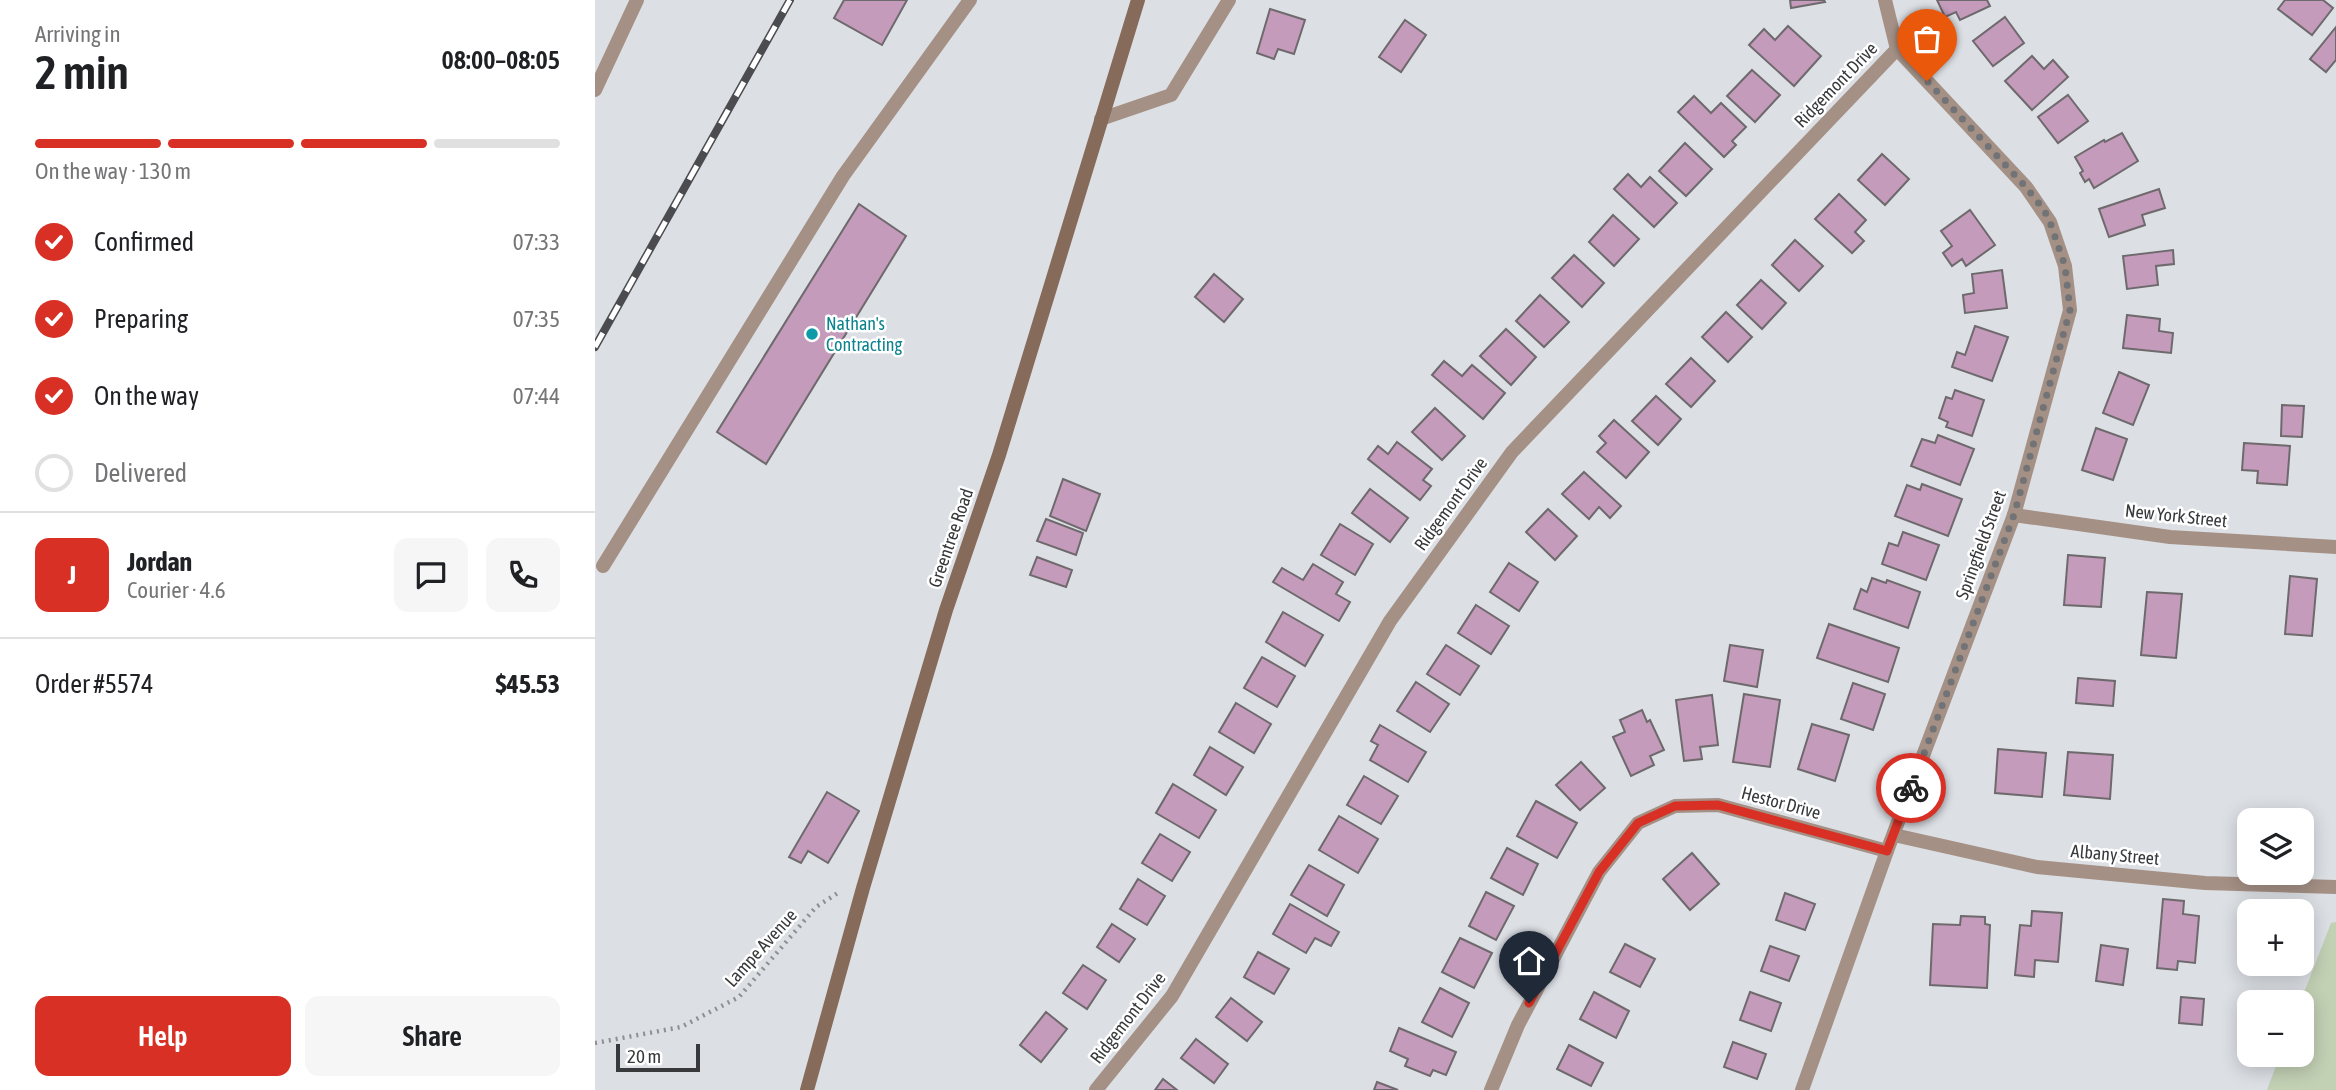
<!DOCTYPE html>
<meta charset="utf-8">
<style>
:root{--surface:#fff;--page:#f6f6f6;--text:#202124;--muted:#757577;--line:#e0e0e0;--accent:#d93025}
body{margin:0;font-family:"Asap Condensed",sans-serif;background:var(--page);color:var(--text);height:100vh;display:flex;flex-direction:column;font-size:26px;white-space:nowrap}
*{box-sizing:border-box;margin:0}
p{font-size:23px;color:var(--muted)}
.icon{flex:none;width:38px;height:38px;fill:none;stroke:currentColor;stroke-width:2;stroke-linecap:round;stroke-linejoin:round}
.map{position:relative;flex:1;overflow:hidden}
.side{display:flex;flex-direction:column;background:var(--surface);width:595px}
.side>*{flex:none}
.controls{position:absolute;left:1642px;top:808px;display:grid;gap:14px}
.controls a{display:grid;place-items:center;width:77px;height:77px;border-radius:14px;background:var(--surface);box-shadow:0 4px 18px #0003;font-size:35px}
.scale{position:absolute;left:21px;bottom:18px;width:84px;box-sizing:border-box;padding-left:7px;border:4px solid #38393b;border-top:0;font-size:19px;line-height:24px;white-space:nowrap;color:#38393b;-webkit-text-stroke:5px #fff;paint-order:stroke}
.pin{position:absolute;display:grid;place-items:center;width:60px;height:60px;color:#fff;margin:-72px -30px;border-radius:50% 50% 50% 0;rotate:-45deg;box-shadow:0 0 7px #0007}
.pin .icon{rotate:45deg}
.courier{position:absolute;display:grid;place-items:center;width:70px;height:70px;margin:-35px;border:5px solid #d93025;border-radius:50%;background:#fff;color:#222;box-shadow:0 2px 9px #0007}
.summary em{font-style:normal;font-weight:600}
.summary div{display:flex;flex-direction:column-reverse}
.summary{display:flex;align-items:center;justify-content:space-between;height:119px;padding:0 35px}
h1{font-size:46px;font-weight:600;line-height:52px}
.bar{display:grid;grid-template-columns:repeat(4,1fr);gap:10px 7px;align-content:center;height:84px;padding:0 35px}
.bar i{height:9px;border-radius:5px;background:var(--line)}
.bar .current{background:var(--accent)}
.bar p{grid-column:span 4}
.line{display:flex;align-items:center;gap:18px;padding:0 35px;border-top:2px solid var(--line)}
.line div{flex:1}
.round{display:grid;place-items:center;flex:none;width:74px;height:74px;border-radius:14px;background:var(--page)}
ol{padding:0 35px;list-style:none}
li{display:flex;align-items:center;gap:21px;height:77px}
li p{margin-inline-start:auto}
li .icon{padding:7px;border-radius:50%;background:var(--accent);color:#fff;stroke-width:4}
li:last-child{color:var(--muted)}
li i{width:38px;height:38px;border:4px solid var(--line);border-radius:50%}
.action{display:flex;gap:14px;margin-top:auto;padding:14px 35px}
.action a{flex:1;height:80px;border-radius:14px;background:var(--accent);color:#fff;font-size:28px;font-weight:600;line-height:80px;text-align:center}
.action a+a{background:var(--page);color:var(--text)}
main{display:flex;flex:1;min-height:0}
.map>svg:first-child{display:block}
.green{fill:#c2d0b4}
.building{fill:#c49bba;stroke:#6e696c;stroke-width:2}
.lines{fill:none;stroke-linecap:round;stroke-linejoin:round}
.path{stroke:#8d8f92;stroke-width:4.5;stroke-dasharray:2 5;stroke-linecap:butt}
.lane{stroke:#a49085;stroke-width:14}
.street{stroke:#a49085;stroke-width:14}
.secondary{stroke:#866a5a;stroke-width:14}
.rail-casing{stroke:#4b4c4f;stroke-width:8}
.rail{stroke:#fff;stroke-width:5;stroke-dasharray:16;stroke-linecap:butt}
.done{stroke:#717376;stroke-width:7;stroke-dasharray:0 12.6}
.route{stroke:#d93025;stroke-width:9}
.culture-dot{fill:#0f9aa8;stroke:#fff;stroke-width:2.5}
.labels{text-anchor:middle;stroke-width:5;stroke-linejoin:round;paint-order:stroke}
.street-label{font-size:18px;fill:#38393b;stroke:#fff}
.culture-label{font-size:18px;fill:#0d838f;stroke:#fff;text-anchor:start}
</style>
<main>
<section class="side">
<div class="summary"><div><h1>2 min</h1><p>Arriving in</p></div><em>08:00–08:05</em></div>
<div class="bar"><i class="current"></i><i class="current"></i><i class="current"></i><i></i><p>On the way · 130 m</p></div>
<ol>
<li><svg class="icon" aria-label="check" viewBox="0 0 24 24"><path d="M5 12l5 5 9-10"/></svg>Confirmed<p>07:33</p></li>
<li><svg class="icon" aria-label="check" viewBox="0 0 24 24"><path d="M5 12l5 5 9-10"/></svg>Preparing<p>07:35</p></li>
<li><svg class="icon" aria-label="check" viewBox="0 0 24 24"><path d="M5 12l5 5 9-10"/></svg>On the way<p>07:44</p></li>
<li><i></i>Delivered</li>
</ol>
<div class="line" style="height:126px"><b class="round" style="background:var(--accent);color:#fff">J</b><div><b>Jordan</b><p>Courier · 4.6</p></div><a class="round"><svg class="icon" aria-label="chat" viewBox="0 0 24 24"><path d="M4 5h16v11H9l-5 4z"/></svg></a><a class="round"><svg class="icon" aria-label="phone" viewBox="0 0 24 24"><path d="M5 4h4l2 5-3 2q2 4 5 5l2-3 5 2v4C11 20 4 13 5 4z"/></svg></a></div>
<div class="line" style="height:91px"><div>Order #5574</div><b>$45.53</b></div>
<div class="action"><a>Help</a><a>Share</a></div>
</section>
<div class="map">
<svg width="1741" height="1090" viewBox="0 0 1741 1090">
<rect width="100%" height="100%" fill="#dcdfe4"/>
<!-- green -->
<path class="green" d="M1741,922V1090H1672L1685,1055H1706L1705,1003L1736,923Z"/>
<!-- building -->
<g class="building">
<path d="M249,0H312L287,45L239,18Z"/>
<path d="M1195,0H1229L1230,2L1196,8Z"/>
<path d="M1342,0H1392L1395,6L1365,20L1361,12L1350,17Z"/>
<path d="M1690,0H1728L1738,8L1717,35L1683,9Z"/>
<path d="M675,9L710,20L699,54L683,49L679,59L662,53Z"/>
<path d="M1410,17L1429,43L1398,66L1378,41Z"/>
<path d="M810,20L831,35L806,72L784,57Z"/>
<path d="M1193,26L1226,56L1199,86L1154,45L1169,29L1180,40Z"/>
<path d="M1741,27V60L1731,72L1715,59Z"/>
<path d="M1437,56L1449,69L1458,60L1473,77L1437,110L1410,81Z"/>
<path d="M1157,70L1185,95L1160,122L1132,96Z"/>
<path d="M1473,95L1493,121L1463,143L1443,117Z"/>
<path d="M1099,96L1116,113L1126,103L1151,127L1137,141L1141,145L1129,157L1083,112Z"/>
<path d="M1527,133L1543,161L1499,188L1494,179L1490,182L1485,173L1488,171L1480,157L1509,140L1510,142Z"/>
<path d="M1090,143L1117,169L1091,196L1064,171Z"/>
<path d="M1287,154L1314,179L1290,205L1263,180Z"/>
<path d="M1033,174L1046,187L1055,177L1082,203L1059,227L1019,189Z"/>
<path d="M1564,189L1570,208L1547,215L1550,225L1514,237L1504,209Z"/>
<path d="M1244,194L1271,220L1260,232L1269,241L1257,253L1220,219Z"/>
<path d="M264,204L311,236L171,464L122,432Z"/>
<path d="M1375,210L1400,245L1371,266L1367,259L1357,266L1348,253L1357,246L1346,231Z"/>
<path d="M1018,215L1044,239L1019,266L994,242Z"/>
<path d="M1200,240L1228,266L1204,291L1177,265Z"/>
<path d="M1578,250L1579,264L1561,266L1563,285L1532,289L1528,256Z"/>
<path d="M979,255L1009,283L987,307L957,278Z"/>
<path d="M1407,270L1412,308L1370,313L1368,295L1379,293L1377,274Z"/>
<path d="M619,274L648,299L629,322L600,297Z"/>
<path d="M1166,280L1191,303L1167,329L1142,305Z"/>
<path d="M945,295L974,322L949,347L921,321Z"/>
<path d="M1131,312L1157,337L1133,362L1107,337Z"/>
<path d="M1532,315L1565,319L1564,331L1578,333L1576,353L1528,348Z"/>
<path d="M1380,326L1413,337L1397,381L1357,367L1362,352L1370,355Z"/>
<path d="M911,329L941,357L916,385L885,356Z"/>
<path d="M1096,358L1120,381L1096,407L1071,384Z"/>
<path d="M849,361L867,376L877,365L910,393L888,419L837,375Z"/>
<path d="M1524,372L1554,385L1538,425L1508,413Z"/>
<path d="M1360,390L1389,400L1377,436L1351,427L1353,422L1344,418L1351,397L1357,399Z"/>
<path d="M1061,396L1086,419L1063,445L1037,421Z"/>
<path d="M1687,405L1709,406L1707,437L1686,436Z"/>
<path d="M840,408L870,436L847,460L817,432Z"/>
<path d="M1019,420L1054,452L1031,478L1002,452L1011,443L1004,436Z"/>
<path d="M1501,428L1532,439L1518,480L1487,470Z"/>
<path d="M1343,435L1379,449L1365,485L1316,466L1327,439L1340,443Z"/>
<path d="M802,442L837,469L828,480L836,486L825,500L773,459L783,446L793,454Z"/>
<path d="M1649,443L1695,446L1692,485L1662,483L1663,471L1647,470Z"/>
<path d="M989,472L1026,506L1015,518L1004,507L994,519L967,494Z"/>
<path d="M468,479L505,494L491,531L455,516Z"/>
<path d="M1327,484L1367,499L1353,536L1300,516L1312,485L1325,490Z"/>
<path d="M775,489L813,518L795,542L757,513Z"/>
<path d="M953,509L982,536L960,560L931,532Z"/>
<path d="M451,519L488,533L481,555L442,541Z"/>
<path d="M745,524L778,544L760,575L726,555Z"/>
<path d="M1308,532L1344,545L1331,580L1287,564L1294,543L1303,546Z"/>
<path d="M1473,555L1510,558L1506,607L1469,605Z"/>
<path d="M442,557L477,570L471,587L435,575Z"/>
<path d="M914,563L943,582L924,611L895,592Z"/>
<path d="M718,564L748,582L741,594L755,602L744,621L678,582L687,568L708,580Z"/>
<path d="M1695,576L1722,579L1717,636L1690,634Z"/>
<path d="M1277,578L1291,583L1292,580L1325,592L1313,628L1259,609L1266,589L1272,592Z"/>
<path d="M1552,592L1587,594L1581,658L1546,655Z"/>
<path d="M881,605L914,626L896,654L863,633Z"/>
<path d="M688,612L728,635L710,666L671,642Z"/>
<path d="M1234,624L1304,648L1293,682L1222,658Z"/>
<path d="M851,645L884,666L865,695L832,674Z"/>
<path d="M1135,645L1168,650L1162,687L1129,681Z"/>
<path d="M667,657L700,676L682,707L649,688Z"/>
<path d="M1483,678L1520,681L1518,706L1481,703Z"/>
<path d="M821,682L854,704L835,732L802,711Z"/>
<path d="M1258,683L1290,694L1278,730L1246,719Z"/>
<path d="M1149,694L1185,700L1175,767L1138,762Z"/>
<path d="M1117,695L1123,745L1105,747L1107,759L1089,761L1081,700Z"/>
<path d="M641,703L676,724L659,753L624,732Z"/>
<path d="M1047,710L1052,722L1055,720L1069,750L1055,756L1059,765L1036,776L1018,737L1030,732L1025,720Z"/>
<path d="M1217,724L1254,735L1240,781L1203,769Z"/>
<path d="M785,725L831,752L813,782L775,760L783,745L776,741Z"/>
<path d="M615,747L648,767L631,795L599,775Z"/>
<path d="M1403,749L1451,753L1447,797L1400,793Z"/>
<path d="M1473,752L1518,755L1515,799L1469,795Z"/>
<path d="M986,762L1010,788L985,810L961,785Z"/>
<path d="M769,776L803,796L786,824L752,805Z"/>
<path d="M578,784L621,810L604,838L561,813Z"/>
<path d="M232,792L264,811L233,863L213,851L206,863L194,857Z"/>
<path d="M941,801L982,823L962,858L922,836Z"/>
<path d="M744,816L783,839L763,873L724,850Z"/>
<path d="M565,834L595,852L577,881L547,863Z"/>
<path d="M912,848L943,864L928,895L896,878Z"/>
<path d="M1097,853L1124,884L1095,910L1068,879Z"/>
<path d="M714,865L749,885L732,916L696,895Z"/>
<path d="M543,879L570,896L552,925L525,909Z"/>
<path d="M891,892L919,906L901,940L874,926Z"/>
<path d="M1190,893L1220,904L1210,930L1181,920Z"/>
<path d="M1568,899L1589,901L1588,914L1604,916L1600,963L1583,961L1582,970L1562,968Z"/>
<path d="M695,904L744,932L736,946L720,938L711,953L678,934Z"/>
<path d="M1437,911L1467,913L1463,962L1440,960L1439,977L1420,975L1425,925L1436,926Z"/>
<path d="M1366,916L1390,917V924L1395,925L1392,988L1335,985L1338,924L1365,925Z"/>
<path d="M517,924L540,939L524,962L502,947Z"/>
<path d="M865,938L897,953L879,988L847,972Z"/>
<path d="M1030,944L1060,959L1045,987L1015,972Z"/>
<path d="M1506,945L1533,949L1528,985L1501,981Z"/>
<path d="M1175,946L1204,956L1194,981L1166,971Z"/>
<path d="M663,952L694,969L679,994L649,977Z"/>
<path d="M488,965L511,980L492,1009L468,993Z"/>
<path d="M845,988L874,1003L857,1037L827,1022Z"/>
<path d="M999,992L1034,1011L1021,1038L985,1019Z"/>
<path d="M1155,992L1186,1003L1176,1031L1145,1020Z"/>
<path d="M1586,997L1609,999L1607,1025L1584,1023Z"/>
<path d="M636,998L667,1022L652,1041L621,1017Z"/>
<path d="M451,1012L472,1029L446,1062L425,1045Z"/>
<path d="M804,1028L861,1052L851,1075L838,1070L835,1076L810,1066L813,1059L795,1051Z"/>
<path d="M601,1039L633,1064L619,1083L586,1058Z"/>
<path d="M1138,1042L1171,1054L1162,1079L1129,1067Z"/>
<path d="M974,1045L1008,1063L996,1086L962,1069Z"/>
<path d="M568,1079L582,1090H560Z"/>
<path d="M782,1082L803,1090H779Z"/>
</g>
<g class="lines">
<!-- path -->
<path class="path" d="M0,1043L86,1027L144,997L221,907L246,891"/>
<!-- lane -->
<path class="lane" d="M8,566L248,176L375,0"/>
<!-- street -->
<g class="street">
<path d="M0,90L42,0"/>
<path d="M506,119L576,95L634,0"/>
<path d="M1419,515L1575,537L1741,547"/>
<path d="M1299,835L1442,867L1610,883L1741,887"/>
<path d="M501,1090L577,996L795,621L917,452L1302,49L1290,0"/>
<path d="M896,1090L923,1025L1004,872L1043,823L1080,806L1123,805L1292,851"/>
<path d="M1207,1090L1292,851L1419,515L1475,310L1470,266L1455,222L1431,187L1302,49"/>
</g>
<!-- secondary -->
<path class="secondary" d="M212,1090L268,888L351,610L404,455L543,0"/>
<defs>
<path id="rail" d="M0,347L195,0"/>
</defs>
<!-- rail casing -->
<use href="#rail" class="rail-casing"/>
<!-- rail -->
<use href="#rail" class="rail"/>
</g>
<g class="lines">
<!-- done -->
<path class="done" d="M1316,788L1419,515L1475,310L1470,266L1455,222L1449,210L1431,187L1332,81"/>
<!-- route -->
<path class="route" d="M934,1003L1004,872L1043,823L1080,806L1123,805L1292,851L1316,788"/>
</g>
<!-- markers -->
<circle class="culture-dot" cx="217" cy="334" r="7"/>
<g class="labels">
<!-- street labels -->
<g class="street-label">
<text transform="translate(1241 85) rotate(-46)" y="6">Ridgemont Drive</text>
<text transform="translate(856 504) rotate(-54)" y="6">Ridgemont Drive</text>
<text transform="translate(1581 516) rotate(6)" y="6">New York Street</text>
<text transform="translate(356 538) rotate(-71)" y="6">Greentree Road</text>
<text transform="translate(1386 545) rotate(-70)" y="6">Springfield Street</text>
<text transform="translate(1186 803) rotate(15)" y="6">Hestor Drive</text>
<text transform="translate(1520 855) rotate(5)" y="6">Albany Street</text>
<text transform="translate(166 948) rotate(-48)" y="6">Lampe Avenue</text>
<text transform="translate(533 1018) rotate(-52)" y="6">Ridgemont Drive</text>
</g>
<!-- culture labels -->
<g class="culture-label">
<text x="231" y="330">Nathan's<tspan x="231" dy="21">Contracting</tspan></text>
</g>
</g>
</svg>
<div class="controls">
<a><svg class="icon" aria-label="layers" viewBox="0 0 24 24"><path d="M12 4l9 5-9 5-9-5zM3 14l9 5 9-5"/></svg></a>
<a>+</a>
<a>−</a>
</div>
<div class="scale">20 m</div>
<div class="pin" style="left:1332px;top:81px;background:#ea580c"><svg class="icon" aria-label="bag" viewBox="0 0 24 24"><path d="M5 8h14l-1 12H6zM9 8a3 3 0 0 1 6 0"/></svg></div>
<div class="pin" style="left:934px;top:1003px;background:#1f2937"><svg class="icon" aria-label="home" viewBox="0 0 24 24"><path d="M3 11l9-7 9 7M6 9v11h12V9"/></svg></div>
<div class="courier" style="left:1316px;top:788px"><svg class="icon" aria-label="bike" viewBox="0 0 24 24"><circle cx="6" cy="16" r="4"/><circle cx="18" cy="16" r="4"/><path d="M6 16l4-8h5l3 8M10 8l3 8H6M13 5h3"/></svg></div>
</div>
</main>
